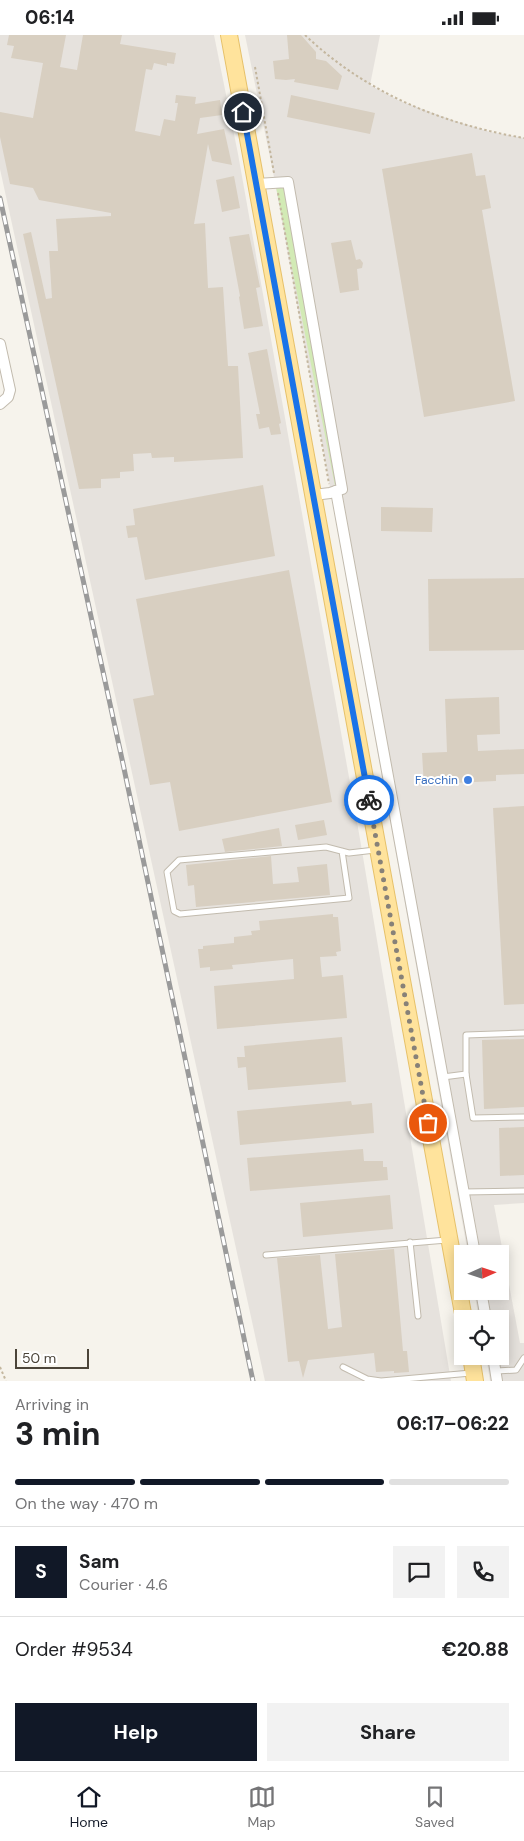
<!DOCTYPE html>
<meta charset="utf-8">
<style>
:root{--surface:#fff;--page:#f2f2f2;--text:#202124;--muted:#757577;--line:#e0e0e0;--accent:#111827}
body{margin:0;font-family:"DM Sans",sans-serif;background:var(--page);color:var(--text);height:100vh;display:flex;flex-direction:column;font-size:19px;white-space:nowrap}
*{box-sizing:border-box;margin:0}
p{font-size:16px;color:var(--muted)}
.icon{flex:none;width:28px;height:28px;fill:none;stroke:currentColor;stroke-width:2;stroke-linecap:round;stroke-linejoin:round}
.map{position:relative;height:1346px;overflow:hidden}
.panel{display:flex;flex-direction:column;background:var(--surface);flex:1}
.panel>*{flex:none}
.needle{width:32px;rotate:87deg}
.controls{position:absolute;left:454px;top:1210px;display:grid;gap:10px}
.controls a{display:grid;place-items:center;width:55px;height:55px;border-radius:0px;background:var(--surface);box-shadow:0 2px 12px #0003;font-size:25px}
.scale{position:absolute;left:15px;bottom:12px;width:74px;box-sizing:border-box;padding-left:5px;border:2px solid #4b4439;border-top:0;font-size:14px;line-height:18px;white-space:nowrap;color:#4b4439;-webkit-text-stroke:4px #fff;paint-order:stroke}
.pin{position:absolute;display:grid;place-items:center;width:42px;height:42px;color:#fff;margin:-21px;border:2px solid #fff;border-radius:50%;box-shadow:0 1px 5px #0007}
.courier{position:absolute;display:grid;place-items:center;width:50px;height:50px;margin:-25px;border:4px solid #1a73e8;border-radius:50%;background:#fff;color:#222;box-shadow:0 1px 6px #0007}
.overview em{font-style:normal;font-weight:700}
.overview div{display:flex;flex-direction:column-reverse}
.overview{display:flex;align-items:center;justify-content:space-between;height:85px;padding:0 15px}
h1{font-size:32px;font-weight:700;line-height:38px}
.bar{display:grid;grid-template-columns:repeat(4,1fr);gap:8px 5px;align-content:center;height:60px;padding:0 15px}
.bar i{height:6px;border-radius:4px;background:var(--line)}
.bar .active{background:var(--accent)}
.bar p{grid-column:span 4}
.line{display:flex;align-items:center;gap:12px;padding:0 15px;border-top:1px solid var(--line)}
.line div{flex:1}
.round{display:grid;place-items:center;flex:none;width:52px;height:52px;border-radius:0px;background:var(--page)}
.action{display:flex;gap:10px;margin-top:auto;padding:10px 15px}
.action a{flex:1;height:58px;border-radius:0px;background:var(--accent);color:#fff;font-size:20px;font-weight:700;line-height:58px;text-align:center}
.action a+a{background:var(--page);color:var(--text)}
.status{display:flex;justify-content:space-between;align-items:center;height:35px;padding:0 25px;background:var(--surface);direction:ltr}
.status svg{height:14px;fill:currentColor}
.dock{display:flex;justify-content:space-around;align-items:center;height:70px;border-top:1px solid var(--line);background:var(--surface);font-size:14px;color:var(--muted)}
.dock a{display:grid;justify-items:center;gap:2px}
.dock .active{color:var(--accent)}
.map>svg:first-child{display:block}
.industrial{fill:#e6e2dd}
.green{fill:#d2eab5}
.building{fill:#d8cfc1}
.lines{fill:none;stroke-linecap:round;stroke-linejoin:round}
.lane-casing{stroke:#c2bbae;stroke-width:7}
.street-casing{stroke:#c2bbae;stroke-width:12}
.primary-casing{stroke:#e6c16a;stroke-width:18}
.path{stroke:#c4b79f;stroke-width:2;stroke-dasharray:2.5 2.5;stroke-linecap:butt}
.lane{stroke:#fff;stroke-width:5}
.street{stroke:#fff;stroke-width:10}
.primary{stroke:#ffe39c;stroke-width:16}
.rail-casing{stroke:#9a9a9a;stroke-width:5}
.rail{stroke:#fff;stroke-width:3;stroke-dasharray:9;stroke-linecap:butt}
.done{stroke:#878178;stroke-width:5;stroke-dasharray:0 9}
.route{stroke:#1a73e8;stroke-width:6}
.shop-dot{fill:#3f7fe0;stroke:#fff;stroke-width:2}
.labels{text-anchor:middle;stroke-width:4;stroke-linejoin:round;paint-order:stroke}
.shop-label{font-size:12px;fill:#366cbe;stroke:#fff;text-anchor:end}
</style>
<div class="status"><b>06:14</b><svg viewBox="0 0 49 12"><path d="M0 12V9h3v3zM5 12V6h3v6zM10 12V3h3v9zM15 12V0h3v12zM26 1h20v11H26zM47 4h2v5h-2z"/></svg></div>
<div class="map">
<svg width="524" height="1346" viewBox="0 0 524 1346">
<rect width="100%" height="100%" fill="#f6f3ec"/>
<!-- industrial -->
<g class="industrial">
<path d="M0,0H214L238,119L360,804L451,1346H265L0,134Z"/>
<path d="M245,0H380L370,50L400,66L455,86L490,97L524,103V1168L494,1170L520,1308H524V1346H490L486,1321H500V1284H479L474,1256H500V1219H468L275,147Z"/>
</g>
<!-- green -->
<path class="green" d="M275,147H288L342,454L336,456Z"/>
<!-- building -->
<g class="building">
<path d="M9,0H66L60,32L77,35L83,0H122L120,9L176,18L174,29L167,28V31L154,28L152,35L146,34L135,96L160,101L164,84L175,86L178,68H175L176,60L196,62L195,69L220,65L222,80L200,83L197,99L224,94L232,130L212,126L208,109L194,189L205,188L208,253L223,252L228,331H238L243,423L174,427V422L152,423L151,418L133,419L134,436L120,437V443L101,444V453L79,454L23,199L31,197L46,264L52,263L49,216H58L56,184L111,181V178L39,165L33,153L10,149L0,102V77L33,83L43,28L11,23L14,11L7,10Z"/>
<path d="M287,0H301L316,17V24L326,26L342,41L338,55L294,47L295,44L286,45L275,44L273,26L289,24Z"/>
<path d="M291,60L375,78L370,99L287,82Z"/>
<path d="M472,118L476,141L485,140L491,173L482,175L515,366L424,382L382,134Z"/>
<path d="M234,141L240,173L222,177L216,145Z"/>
<path d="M249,199L260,252L256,253L263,291L244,294L239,262L240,261L229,202Z"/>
<path d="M351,205L356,225L360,224L363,228L362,233L357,234L359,255L340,258L331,208Z"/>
<path d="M267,314L281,388L279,389L281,399L271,400L269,392L259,394L256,379H260L248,318Z"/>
<path d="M263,450L275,521L145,545L137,502L128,503L126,491L135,490L133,474Z"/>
<path d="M381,472L433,473L432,497L381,496Z"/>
<path d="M289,535L332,767L179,796L170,747L150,750L133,664L154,660L136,564Z"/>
<path d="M524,543V615L429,616L428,544Z"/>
<path d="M499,662L500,699L477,700L478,716L524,714V739L496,740V746L433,749V751H424L422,718L447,717L445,664Z"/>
<path d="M524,771V969L504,970L493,773Z"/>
<path d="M324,785L327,800L298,805L295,790Z"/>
<path d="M279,793L282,811L225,817L222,804Z"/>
<path d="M271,821L273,849L299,847L297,832L327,829L330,860L196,872L194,850L188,851L186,830Z"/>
<path d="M333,879V882H338L341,916L336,917L337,921L320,922L322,942L343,940L347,983L217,994L214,951L294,944L293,924L232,930L233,934L210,936V932L200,933L198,914H203V911L234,908V902L252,900L251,896L260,895L259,886Z"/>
<path d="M342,1002L346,1047L248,1055L246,1032L238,1033L237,1022H245L244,1011Z"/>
<path d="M524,1004V1072L484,1074L482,1005Z"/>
<path d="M351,1066L352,1070L372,1068L374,1098L240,1110L237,1076Z"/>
<path d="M524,1092V1140L500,1141L499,1093Z"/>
<path d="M363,1114L364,1126H383V1132H387L388,1145L250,1156L247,1123Z"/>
<path d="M390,1160L393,1194L303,1202L300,1168Z"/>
<path d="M394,1214L403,1316H407L409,1337L394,1338V1336L376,1337L374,1318L308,1325L303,1343L299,1326L288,1327L277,1223L320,1220L328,1294L342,1292L335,1219Z"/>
</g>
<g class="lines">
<defs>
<g id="lane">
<path d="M342,816L349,863L180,879L174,876L167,837L179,825L326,812L349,818L375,815"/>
<path d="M524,998L466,1000V1039L473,1083L524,1082"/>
<path d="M443,1042L466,1039"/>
<path d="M464,1157L524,1156"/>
<path d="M410,1207L418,1281"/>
<path d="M266,1220L447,1205"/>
<path d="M343,1332L367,1344L381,1346L471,1338"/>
<path d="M496,1336L516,1335L524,1323"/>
</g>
<g id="street">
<path d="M257,149L288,147L342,454L330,458L314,460"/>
<path d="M0,309L10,355L8,362L0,369"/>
<path d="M336,456L475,1219"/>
<path d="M481,1256L486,1284"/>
<path d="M493,1321L497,1346"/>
</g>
<g id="primary">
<path d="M229,0L464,1284"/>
<path d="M471,1321L475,1346"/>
</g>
</defs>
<!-- lane casing -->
<use href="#lane" class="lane-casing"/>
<!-- street casing -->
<use href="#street" class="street-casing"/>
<!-- primary casing -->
<use href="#primary" class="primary-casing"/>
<!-- path -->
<g class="path">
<path d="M305,0C366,58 442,89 524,103"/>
<path d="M255,32L274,138"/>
<path d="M278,158L329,449"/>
<path d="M0,1332L6,1346"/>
</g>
<!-- lane -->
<use href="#lane" class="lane"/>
<!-- street -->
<use href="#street" class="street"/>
<!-- primary -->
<use href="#primary" class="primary"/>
<defs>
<path id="rail" d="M0,163L122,724L253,1346"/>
</defs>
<!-- rail casing -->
<use href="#rail" class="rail-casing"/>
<!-- rail -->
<use href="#rail" class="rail"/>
</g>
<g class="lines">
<!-- done -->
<path class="done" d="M369,765L428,1088"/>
<!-- route -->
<path class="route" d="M243,77L369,765"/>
</g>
<!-- markers -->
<circle class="shop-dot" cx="468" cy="745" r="5"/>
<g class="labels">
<!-- shop labels -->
<g class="shop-label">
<text x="458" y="749">Facchin</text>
</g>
</g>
</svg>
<div class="controls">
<a><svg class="needle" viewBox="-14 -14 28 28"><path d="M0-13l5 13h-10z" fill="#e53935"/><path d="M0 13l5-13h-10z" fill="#757577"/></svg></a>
<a><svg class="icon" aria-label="locate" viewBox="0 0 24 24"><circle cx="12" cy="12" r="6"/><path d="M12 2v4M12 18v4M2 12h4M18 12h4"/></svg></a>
</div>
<div class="scale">50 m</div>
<div class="pin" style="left:428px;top:1088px;background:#ea580c"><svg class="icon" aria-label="bag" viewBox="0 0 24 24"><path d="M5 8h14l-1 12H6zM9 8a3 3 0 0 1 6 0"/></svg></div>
<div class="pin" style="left:243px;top:77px;background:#1f2937"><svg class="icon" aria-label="home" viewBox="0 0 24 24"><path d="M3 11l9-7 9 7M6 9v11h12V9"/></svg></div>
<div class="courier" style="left:369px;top:765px"><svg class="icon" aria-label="bike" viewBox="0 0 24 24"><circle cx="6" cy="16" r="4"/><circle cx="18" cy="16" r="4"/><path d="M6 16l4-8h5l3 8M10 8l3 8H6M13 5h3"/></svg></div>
</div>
<section class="panel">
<div class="overview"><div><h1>3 min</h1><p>Arriving in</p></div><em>06:17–06:22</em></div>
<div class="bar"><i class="active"></i><i class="active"></i><i class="active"></i><i></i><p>On the way · 470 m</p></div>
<div class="line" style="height:90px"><b class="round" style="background:var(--accent);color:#fff">S</b><div><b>Sam</b><p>Courier · 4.6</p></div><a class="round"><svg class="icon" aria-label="chat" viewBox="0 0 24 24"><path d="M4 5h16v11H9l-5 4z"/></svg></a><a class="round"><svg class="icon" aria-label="phone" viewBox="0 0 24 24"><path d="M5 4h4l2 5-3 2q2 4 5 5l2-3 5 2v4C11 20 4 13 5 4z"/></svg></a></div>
<div class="line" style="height:65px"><div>Order #9534</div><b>€20.88</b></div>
<div class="action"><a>Help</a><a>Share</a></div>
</section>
<nav class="dock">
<a class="active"><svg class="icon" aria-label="home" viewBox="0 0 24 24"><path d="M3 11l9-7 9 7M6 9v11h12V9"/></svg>Home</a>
<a><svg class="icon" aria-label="map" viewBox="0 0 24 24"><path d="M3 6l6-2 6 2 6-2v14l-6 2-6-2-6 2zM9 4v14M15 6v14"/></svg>Map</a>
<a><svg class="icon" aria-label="saved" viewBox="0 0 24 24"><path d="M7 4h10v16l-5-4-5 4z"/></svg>Saved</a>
</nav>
